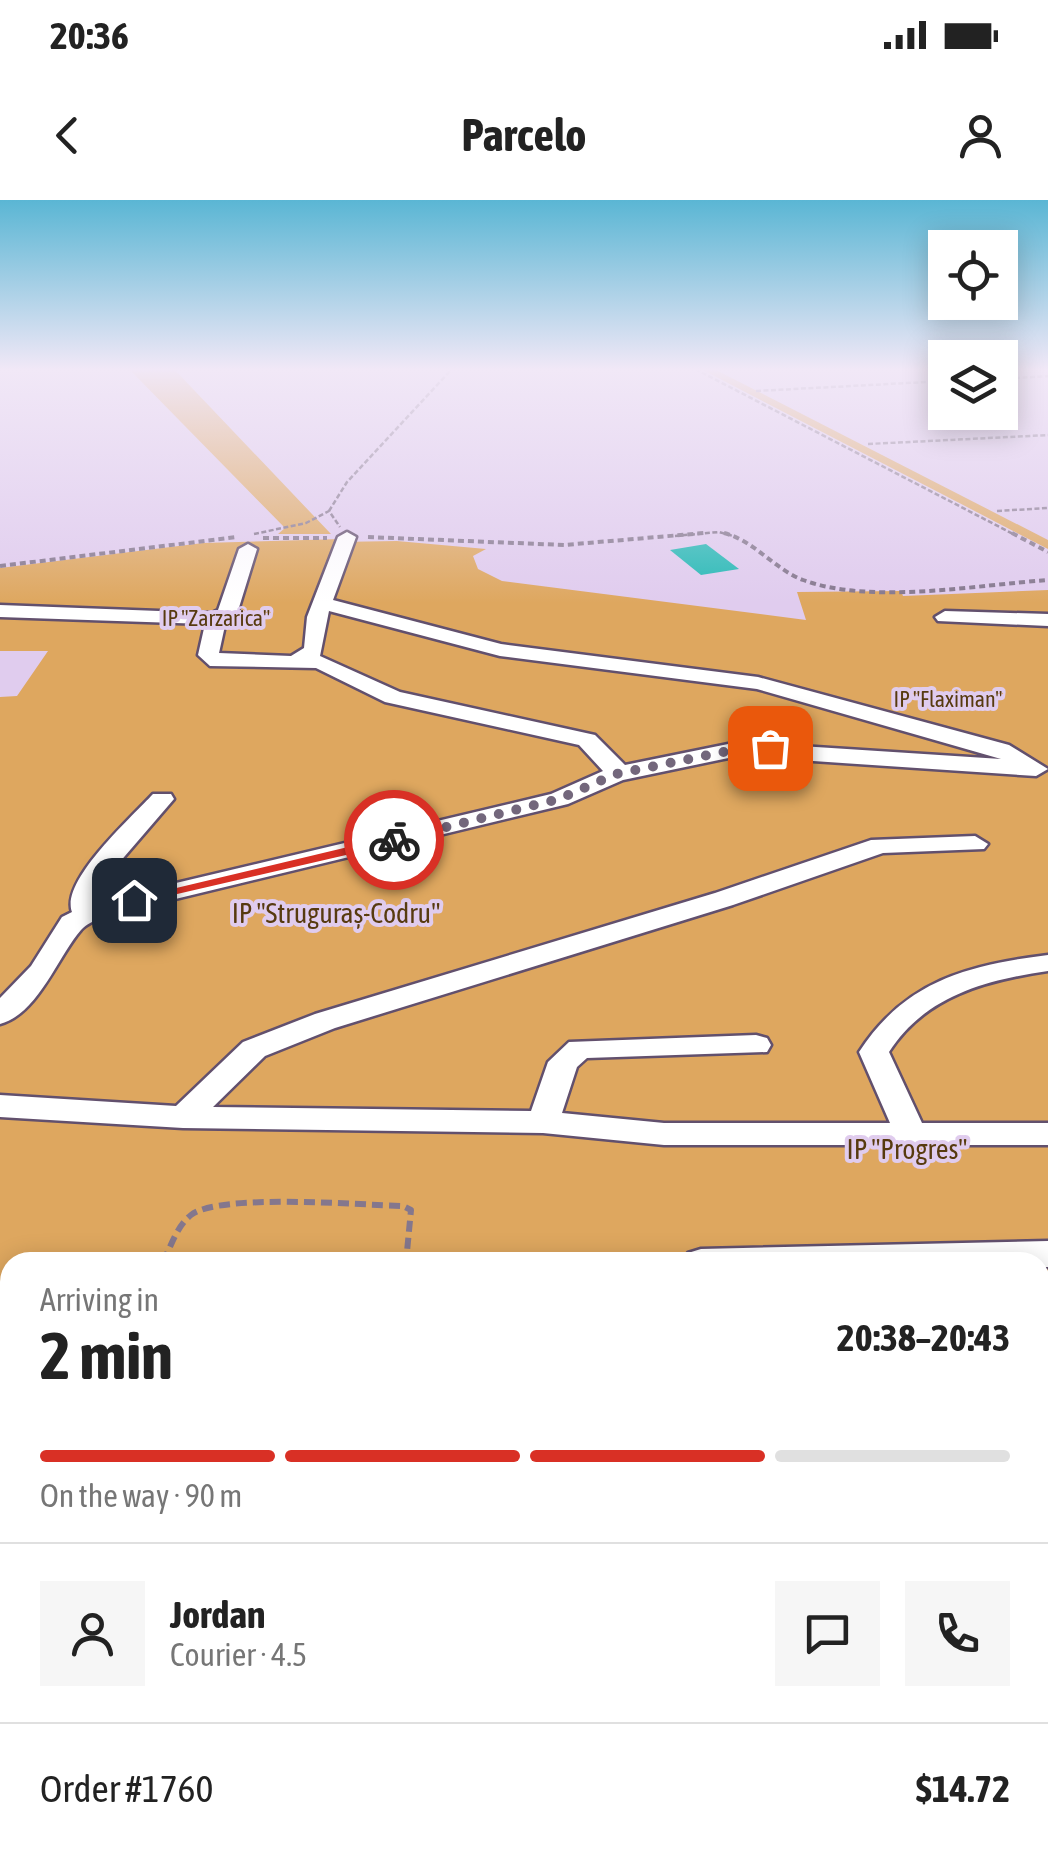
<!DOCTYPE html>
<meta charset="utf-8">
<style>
:root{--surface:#fff;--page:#f6f6f6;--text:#222;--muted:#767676;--line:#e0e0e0;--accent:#d93025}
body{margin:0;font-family:"Asap Condensed",sans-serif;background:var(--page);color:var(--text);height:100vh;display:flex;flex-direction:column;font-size:38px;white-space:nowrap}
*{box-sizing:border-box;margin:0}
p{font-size:32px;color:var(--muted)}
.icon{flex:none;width:55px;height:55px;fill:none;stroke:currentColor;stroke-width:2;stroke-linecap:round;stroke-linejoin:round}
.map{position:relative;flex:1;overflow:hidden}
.side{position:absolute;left:0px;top:1052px;width:1050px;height:622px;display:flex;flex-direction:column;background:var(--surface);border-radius:30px 30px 0 0;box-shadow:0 5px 25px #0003}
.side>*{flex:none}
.tools{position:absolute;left:928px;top:30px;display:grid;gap:20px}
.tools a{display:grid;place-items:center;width:90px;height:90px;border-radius:0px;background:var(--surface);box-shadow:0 5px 25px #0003;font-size:50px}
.pin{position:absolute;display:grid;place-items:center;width:85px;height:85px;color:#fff;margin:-42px;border-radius:20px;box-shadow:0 5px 15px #0006}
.courier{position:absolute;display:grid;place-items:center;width:100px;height:100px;margin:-50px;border:8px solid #d93025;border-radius:50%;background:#fff;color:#222;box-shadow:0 2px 12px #0007}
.overview em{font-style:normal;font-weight:700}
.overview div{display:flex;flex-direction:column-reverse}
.overview{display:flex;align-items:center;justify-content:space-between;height:170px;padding:0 40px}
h1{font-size:65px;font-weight:700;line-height:75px}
.bar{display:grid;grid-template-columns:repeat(4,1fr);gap:15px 10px;align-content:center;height:120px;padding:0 40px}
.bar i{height:12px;border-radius:8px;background:var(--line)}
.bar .active{background:var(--accent)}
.bar p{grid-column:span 4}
.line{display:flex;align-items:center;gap:25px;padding:0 40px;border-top:2px solid var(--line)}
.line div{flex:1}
.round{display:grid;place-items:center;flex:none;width:105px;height:105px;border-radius:0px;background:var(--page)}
.status{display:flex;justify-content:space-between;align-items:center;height:70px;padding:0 50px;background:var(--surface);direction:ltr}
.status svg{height:28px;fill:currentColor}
header{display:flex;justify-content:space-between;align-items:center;height:130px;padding:0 40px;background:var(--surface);font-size:45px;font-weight:700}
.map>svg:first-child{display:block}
.green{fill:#dea75f;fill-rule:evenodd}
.water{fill:#26b9b5}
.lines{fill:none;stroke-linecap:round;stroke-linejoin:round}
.minor-casing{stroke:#62506d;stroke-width:5}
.path-far3{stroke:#84778d;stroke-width:2.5;stroke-dasharray:5 2.5;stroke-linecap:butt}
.path-far2{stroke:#84778d;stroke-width:4;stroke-dasharray:6 4;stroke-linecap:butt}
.path-far1{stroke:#84778d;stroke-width:6;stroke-dasharray:11 6;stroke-linecap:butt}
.path{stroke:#84778d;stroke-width:8;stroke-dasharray:15 8;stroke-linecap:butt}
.minor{fill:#fff;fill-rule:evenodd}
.route{fill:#d93025}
.done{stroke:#73677c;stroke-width:10;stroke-dasharray:0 18}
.labels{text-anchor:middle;stroke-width:8;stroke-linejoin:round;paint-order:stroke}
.far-park-label{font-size:22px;fill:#573a0f;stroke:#e0ccee}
.park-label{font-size:28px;fill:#573a0f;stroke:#e0ccee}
</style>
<div class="status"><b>20:36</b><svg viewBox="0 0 49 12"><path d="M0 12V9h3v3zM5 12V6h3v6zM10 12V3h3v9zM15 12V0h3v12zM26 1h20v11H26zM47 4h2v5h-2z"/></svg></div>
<header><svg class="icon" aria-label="back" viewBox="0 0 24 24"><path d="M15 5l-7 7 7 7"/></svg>Parcelo<svg class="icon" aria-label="person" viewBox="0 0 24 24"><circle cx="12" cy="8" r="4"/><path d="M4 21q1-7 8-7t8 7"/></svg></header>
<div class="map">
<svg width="1048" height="1673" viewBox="0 0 1048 1673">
<rect width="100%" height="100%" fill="#e0ccee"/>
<!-- green -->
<g class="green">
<path d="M129,169H174L331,334H278L285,328Z"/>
<path d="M701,169H714L1048,340V349Z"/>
<path d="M341,339L338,342L397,341L486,349L473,356L478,369L502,381L806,420L797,392L901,391L903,396L1048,390V1673H0V497L17,496L48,451H0V368L203,343ZM10,1062H1040V1665H10Z"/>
</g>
<!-- water -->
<path class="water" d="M706,344L739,369L701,375L670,350Z"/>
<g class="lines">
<defs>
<g id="minor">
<path d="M347,332L356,337L333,400L501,444L758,477L1009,545L1048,569L1036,576L738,556L623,580L568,604L101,717C95,721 86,724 81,730C58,756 38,814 0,824V798L31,766L62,717L72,712C60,681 132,617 153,594H171L174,599L100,685L96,702L551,594L603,571L579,545L385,502L316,468L210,466L198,455L205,424L0,417V405L212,413L218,410L239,349L248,344L257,349L237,414L226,421L219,453L291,456L304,448L307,417L338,337ZM329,411L500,456L757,489L1001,559L738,542L625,565L595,535L400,492L320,456Z"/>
<path d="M945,411L1048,414V426L938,421L935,417Z"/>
<path d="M975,636L988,644L984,649L883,653L733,705L335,828L265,856L213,907L531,911L548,862L569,842L756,835L767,838L771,845L767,852L587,858L577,867L562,913L664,923H890L859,852C905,781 968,765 1048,755V771C986,780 925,796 889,852L922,923H1048V945H664L543,933L183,928L0,917V895L176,906L243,842L315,814L715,693L871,640Z"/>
<path d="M1048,1041V1067H1040V1062H683L688,1053L701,1049Z"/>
<path d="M853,1665H903L905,1673H855Z"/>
</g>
</defs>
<!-- minor casing -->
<use href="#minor" class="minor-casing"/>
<!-- path-far3 -->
<g class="path-far3">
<path d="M695,169L1017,336"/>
<path d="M1000,179L1048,176"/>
<path d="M756,191L945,181"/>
<path d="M868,244L1048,235"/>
<path d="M329,311L347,282L452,169"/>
<path d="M997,311L1048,308"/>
<path d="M254,334L306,323L329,311L340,327"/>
<path d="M675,336L719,332L733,336"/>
</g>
<!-- path-far2 -->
<g class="path-far2">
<path d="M724,333C755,341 774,369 803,380C871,405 976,385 1048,380"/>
<path d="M1012,333L1048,352"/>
<path d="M368,337L564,345L704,333"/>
<path d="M263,338H327"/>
<path d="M0,366L237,337"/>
</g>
<!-- path-far1 -->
<path class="path-far1" d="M163,1062C171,1046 177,1026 191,1015C219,993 361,1005 403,1006L411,1010L406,1062"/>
<!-- path -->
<g class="path">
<path d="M0,1495L10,1467"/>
<path d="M299,1673L301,1665"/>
</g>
<!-- minor -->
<use href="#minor" class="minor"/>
</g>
<!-- sky -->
<linearGradient id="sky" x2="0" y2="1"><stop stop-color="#5ab6d4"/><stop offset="0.42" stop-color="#f1e8f7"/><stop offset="1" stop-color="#f1e8f7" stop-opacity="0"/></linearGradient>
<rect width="1048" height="403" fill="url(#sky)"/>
<!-- route -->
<path class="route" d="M394,636L400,640L398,643L134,704L126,700Z"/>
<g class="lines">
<!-- done -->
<path class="done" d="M394,640L559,599L616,574L738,549L770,548"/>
</g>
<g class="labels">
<!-- far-park labels -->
<g class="far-park-label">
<text x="216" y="426">IP "Zarzarica"</text>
<text x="948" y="507">IP "Flaximan"</text>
</g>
<!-- park labels -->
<g class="park-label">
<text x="336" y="723">IP "Struguraș-Codru"</text>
<text x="907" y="959">IP "Progres"</text>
</g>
</g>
</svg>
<div class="tools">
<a><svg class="icon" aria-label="locate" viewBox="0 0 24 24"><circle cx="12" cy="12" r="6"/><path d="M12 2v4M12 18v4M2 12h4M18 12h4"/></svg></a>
<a><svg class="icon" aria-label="layers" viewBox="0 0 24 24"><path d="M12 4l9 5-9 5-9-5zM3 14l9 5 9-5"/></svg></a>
</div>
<div class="pin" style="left:770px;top:548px;background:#ea580c"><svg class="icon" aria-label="bag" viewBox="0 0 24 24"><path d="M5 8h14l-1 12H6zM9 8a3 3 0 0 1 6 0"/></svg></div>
<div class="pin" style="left:134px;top:700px;background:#1f2937"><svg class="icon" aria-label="home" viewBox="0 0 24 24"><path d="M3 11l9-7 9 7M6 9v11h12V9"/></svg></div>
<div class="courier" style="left:394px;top:640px"><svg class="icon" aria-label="bike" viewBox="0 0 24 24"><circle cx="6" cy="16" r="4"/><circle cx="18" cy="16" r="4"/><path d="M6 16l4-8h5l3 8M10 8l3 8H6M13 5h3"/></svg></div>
<section class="side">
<div class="overview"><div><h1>2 min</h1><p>Arriving in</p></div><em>20:38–20:43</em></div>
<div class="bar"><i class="active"></i><i class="active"></i><i class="active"></i><i></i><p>On the way · 90 m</p></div>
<div class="line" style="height:180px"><a class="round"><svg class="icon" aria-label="person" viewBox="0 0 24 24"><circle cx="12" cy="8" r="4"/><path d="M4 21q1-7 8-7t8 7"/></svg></a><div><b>Jordan</b><p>Courier · 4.5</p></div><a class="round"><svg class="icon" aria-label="chat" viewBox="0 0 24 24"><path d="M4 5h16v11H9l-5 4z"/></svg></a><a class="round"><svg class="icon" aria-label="phone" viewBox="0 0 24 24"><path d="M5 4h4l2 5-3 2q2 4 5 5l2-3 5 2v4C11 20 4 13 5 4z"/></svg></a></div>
<div class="line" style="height:130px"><div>Order #1760</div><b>$14.72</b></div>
</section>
</div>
